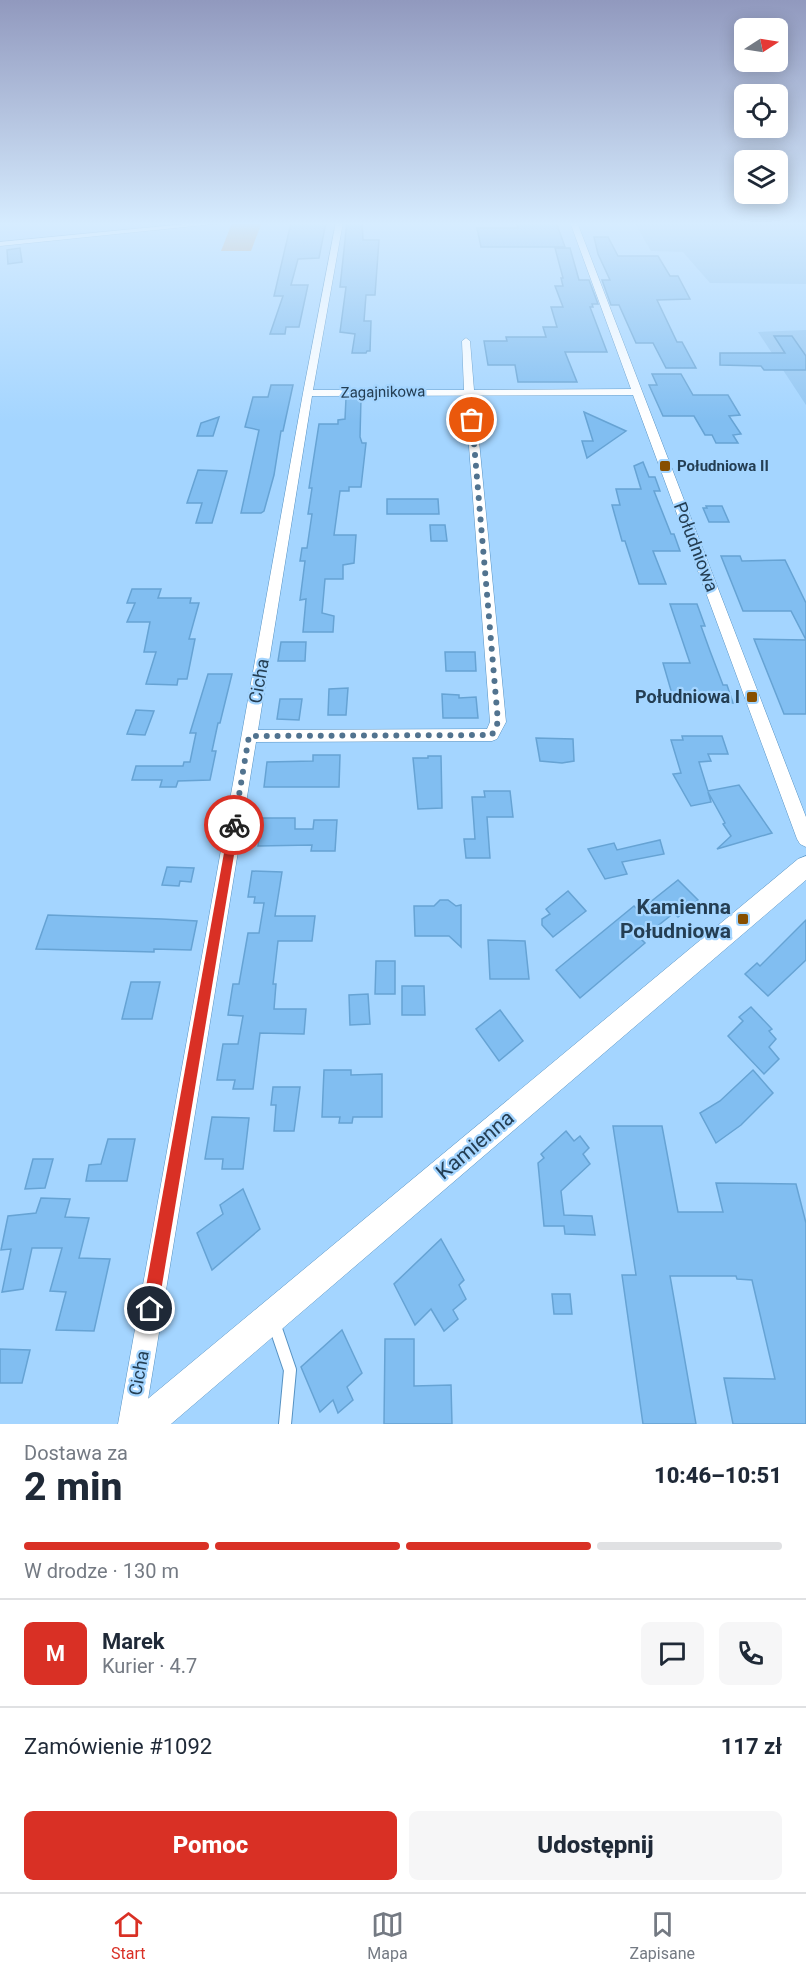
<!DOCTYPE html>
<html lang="pl">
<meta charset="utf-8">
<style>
:root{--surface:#fff;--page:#f6f6f7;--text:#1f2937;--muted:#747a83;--line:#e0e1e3;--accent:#d93025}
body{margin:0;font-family:Roboto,sans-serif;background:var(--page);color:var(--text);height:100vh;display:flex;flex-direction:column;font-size:22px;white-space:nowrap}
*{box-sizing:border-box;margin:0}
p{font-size:20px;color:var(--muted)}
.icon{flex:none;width:33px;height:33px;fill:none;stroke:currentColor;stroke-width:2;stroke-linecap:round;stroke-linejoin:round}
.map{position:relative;height:1424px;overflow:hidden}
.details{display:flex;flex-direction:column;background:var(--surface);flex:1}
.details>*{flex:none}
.needle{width:39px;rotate:78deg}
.fabs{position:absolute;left:734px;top:18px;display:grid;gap:12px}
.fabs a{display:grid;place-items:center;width:54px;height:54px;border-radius:9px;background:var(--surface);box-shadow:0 3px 15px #0003;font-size:30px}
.pin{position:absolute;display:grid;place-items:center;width:51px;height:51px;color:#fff;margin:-26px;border:3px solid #fff;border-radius:50%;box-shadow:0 2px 6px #0007}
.courier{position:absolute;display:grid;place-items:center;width:60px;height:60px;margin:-30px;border:4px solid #d93025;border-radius:50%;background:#fff;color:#222;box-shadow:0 2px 8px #0007}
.headline em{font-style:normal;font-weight:800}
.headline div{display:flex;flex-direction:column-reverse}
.headline{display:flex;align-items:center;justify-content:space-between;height:102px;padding:0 24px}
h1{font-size:39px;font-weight:800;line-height:45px}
.bar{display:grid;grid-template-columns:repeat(4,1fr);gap:9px 6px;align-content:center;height:72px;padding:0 24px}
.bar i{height:8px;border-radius:4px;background:var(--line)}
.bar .on{background:var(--accent)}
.bar p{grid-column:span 4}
.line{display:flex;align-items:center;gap:15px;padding:0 24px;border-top:2px solid var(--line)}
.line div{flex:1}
.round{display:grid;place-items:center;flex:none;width:63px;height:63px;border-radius:9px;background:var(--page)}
.cta{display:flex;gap:12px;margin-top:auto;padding:12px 24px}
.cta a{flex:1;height:69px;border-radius:9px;background:var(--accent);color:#fff;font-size:24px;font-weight:800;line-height:69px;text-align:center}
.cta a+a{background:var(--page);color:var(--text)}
.dock{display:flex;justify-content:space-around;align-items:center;height:84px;border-top:2px solid var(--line);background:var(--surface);font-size:16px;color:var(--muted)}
.dock a{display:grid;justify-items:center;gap:3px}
.dock .on{color:var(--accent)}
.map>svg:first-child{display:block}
.built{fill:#92c6f2}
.green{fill:#c6a382}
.building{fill:#81bef1;stroke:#66a3d4;stroke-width:1.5}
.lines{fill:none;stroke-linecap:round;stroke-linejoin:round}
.service-casing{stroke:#5692c3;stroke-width:14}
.minor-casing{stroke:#5692c3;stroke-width:1}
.tertiary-casing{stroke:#5692c3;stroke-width:1}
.service{stroke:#fff;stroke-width:12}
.minor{fill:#fff;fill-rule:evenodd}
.tertiary{fill:#fff;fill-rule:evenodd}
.route{fill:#d93025}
.done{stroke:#51738f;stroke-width:6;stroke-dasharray:0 10.8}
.poi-dot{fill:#874f01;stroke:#a4d5ff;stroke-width:2}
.labels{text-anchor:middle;stroke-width:4.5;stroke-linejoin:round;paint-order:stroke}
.far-street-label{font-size:15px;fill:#243e53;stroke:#a4d5ff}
.far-poi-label{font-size:15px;font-weight:bold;fill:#243e53;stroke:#a4d5ff;text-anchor:start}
.street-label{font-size:18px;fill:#243e53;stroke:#a4d5ff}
.poi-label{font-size:18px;font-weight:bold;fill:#243e53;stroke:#a4d5ff;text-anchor:end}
.near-poi-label{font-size:21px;font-weight:bold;fill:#243e53;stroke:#a4d5ff;text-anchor:end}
.near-street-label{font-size:21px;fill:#243e53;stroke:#a4d5ff}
</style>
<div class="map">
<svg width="806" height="1424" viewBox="0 0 806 1424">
<rect width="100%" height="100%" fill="#a4d5ff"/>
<!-- built -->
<g class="built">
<path d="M634,222H806V284L710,283L683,252L651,251Z"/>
<path d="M806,330V405L758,332Z"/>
</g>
<!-- green -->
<path class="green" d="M262,222L251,251H221L232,223Z"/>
<!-- building -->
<g class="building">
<path d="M326,222L319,258L298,259L291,285H308L299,327H286L285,334H270L283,296H274L291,223Z"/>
<path d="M347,222H362L363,240H379L375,295H366L364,321H371L370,351H367L366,353H352L355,334L340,332L346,287H340Z"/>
<path d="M516,222H556L565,247H481L477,228H518Z"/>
<path d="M594,237H608L618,256H658L670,276H678L690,299L657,300L677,342H682L696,368H666L653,343H636L619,305H611L602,280H610L598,254Z"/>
<path d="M20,248L22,262L8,264L7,250Z"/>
<path d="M555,248H570L579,280H589L598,304H592L593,307H590L607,352H565L577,382H518L515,365H488L484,341H507L506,337H546L543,327H557L551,307H563L555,286H563L561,278H563Z"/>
<path d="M774,336H792L806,356V370H764L761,366L720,365V353H785Z"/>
<path d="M652,374H681L693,395H728L740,415L729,416L741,434L733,435L738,443H716L712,435H705L694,416H663L649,385H657Z"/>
<path d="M271,385H293L283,431H281L274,475L264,511L261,513H241L259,430L245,427L253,397H268Z"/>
<path d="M346,398H361L360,437L362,443H366L361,487H349V491H340L334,535H356L354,563L343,565V579H325L322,613L334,616L333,632H303L306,599L300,600L305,561H300L302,548H307L312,514H308L312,488H309L319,424H338V420L345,419Z"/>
<path d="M584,412L626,431L587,458L582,441H593Z"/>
<path d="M219,417L213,436H197L201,423Z"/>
<path d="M643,462L649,477H655L660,491H654L671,534H674L680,551H653L666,584H639L625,541H622L612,505H620L616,489H641L634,466Z"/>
<path d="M198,470L227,471L212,523H196L202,503H187Z"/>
<path d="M387,499H438L439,514H387Z"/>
<path d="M706,506H722L729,522H709L703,508H707Z"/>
<path d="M430,525H445L447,541H431Z"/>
<path d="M721,556H740L742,561L785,560L806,603V714H784L754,639L806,640L791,611H743Z"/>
<path d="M132,589H161L158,598H191L190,603H199L189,639H195L187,679H178L177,685L146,684L156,652H144L150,622H127L135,603H127Z"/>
<path d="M670,604H697L705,626H701L710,651L723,685H727L733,703H709L707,699H677L676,695L672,694L663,663H690Z"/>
<path d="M281,642H306L305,661H278Z"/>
<path d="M445,652H475L476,671H446Z"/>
<path d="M208,674H232L220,723H218L212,751H216L210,780L178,781L176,787H160L162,780H132L136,766H183L184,762H190L196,733H190Z"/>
<path d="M348,688L346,715H328L329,689Z"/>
<path d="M442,694L459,695V698L476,697L478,718H443Z"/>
<path d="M280,699H302L299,720L277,719Z"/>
<path d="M136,710L154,711L145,735L127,734Z"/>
<path d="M682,736H722L728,754H708L711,761L699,762L708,791L739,785L772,833L717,849L731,836L723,824L725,823L708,792L711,802L691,806L673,774L681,773L671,740H683Z"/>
<path d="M536,738L573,739L574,761L562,763L540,761Z"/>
<path d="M313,755H340L339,787H264L267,762L313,761Z"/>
<path d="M428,756H441L442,808L418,809L413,758H428Z"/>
<path d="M484,791H510L513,817H487L490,858H466L464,839H475L472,797H485Z"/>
<path d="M257,818H295V829H313L314,820H337L335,851H311L312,845L258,846L260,831H256Z"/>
<path d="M660,840L664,854L622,862L627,874L605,879L588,849L614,843L617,850Z"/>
<path d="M167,867L194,868L191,882L180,881L179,886L162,885Z"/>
<path d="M252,871L282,872L275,916H315L312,941H278L273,984H276L274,1009H306L304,1034L260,1033L253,1089H233L235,1080H217L223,1044H238L243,1016L228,1015L233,984H239L248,933H259L264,903H254L255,897H248Z"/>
<path d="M678,880L698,900L678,917L674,913L641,939L645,943L580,998L556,970L634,906L639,911Z"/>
<path d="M568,891L586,911L553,937L542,925V919L550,914L546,909Z"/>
<path d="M440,900H448L456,906L461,905V947L449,936H415L414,906H434Z"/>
<path d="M48,915L162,919L197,921L191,950L154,949V952L36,949Z"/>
<path d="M806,920V960L768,996L745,974L757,963L760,966Z"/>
<path d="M488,940L525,941L529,979H490Z"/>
<path d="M376,961H395V994H375Z"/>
<path d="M131,982H160L152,1019H122Z"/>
<path d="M402,986H424L425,1015H402Z"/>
<path d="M368,994L370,1024L350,1025L349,995Z"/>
<path d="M751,1007L772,1029L769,1031L776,1039L769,1047L779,1059L764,1074L728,1036L743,1021L739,1017Z"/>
<path d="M500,1010L523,1041L499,1061L476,1029Z"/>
<path d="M324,1070H351V1075L382,1074V1117H353L352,1123H339L340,1117H322Z"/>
<path d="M753,1070L773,1093L741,1125L716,1143L700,1113L720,1101Z"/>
<path d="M273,1087H300L294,1131H274L276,1105H271Z"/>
<path d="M212,1117L249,1118L243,1169H222L223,1159H205Z"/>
<path d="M613,1126H662L678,1212H723L716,1183L796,1184L806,1223V1424H733L724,1378L775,1379L752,1280L737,1279L736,1276H670L696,1424H643L622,1275H636Z"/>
<path d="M566,1131L574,1141L580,1136L589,1148L583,1154L590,1164L561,1191L564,1215L592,1216L595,1235L565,1234L564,1226H544L538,1163L544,1158L541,1154Z"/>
<path d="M108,1139H135L127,1181H86L89,1165L101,1164Z"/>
<path d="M33,1159H53L45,1188L25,1189Z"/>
<path d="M243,1189L260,1229L212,1270L197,1233L223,1214L220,1205Z"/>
<path d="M41,1198L70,1199L65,1217L89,1218L79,1258L110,1259L94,1331L56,1330L66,1292L50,1291L62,1248H32L23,1289L2,1292L11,1249L1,1250L8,1216L36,1213Z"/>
<path d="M441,1239L464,1280L459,1285L466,1299L453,1310L458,1319L444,1331L431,1309L415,1325L394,1284Z"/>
<path d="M552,1294H570L572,1314H554Z"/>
<path d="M342,1330L362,1373L347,1387L353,1400L338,1413L333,1400L320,1412L301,1367Z"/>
<path d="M385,1339H414V1386L451,1385L452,1424H384Z"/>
<path d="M0,1349L30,1350L22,1383H0Z"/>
</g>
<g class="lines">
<defs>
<path id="service" d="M274,1323L290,1370L285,1424"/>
<g id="minor">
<path d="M206,222H233L0,246V242Z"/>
<path d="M336,222H343L313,390H464L462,341L466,338L470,341L474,390L631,389L570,222H577L806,817V847L800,844L797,839L633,395L312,396L258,730L487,729L490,722L467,420L472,417L477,420L506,722L497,739L492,741L256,742L144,1424H118L303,393Z"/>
</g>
<path id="tertiary" d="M806,856V880L171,1424H127L132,1412L798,859Z"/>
</defs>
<!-- service casing -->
<use href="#service" class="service-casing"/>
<!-- minor casing -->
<use href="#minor" class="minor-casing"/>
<!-- tertiary casing -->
<use href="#tertiary" class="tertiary-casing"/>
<!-- service -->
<use href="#service" class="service"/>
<!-- minor -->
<use href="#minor" class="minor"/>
<!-- tertiary -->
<use href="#tertiary" class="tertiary"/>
</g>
<!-- sky -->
<linearGradient id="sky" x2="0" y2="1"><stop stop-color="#9199be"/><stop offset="0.53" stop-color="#d6ecff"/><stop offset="1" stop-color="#d6ecff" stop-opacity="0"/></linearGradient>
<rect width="806" height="422" fill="url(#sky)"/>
<!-- route -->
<path class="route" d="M234,820L239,825L158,1309L156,1315L150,1317L145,1315L142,1309L229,825Z"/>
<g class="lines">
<!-- done -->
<path class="done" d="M234,825L249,736L492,735L498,722L472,420"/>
</g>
<!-- markers -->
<g class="poi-dot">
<rect x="659" y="460" width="12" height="12" rx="3"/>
<rect x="746" y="691" width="12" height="12" rx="3"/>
<rect x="737" y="913" width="12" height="12" rx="3"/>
</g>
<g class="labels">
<!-- far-street labels -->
<g class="far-street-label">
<text transform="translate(383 392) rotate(-1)" y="5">Zagajnikowa</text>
</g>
<!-- far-poi labels -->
<g class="far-poi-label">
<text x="677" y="471">Południowa II</text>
</g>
<!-- street labels -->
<g class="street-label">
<text transform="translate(696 547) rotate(69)" y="6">Południowa</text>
<text transform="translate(259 681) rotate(-80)" y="6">Cicha</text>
<text transform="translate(139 1373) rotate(-80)" y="6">Cicha</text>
</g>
<!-- poi labels -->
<g class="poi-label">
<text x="740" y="703">Południowa I</text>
</g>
<!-- near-poi labels -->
<g class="near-poi-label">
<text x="731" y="914">Kamienna<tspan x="731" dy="24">Południowa</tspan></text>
</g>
<!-- near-street labels -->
<g class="near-street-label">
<text transform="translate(475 1145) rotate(-40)" y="7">Kamienna</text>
</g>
</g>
</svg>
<div class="fabs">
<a><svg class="needle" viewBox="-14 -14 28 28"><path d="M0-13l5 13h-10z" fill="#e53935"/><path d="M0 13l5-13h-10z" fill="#747a83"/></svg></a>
<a><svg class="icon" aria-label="locate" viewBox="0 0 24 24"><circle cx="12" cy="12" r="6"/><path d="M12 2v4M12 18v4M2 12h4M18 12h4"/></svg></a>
<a><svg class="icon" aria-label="layers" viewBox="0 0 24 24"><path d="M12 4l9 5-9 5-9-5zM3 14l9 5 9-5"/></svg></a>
</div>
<div class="pin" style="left:472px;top:420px;background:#ea580c"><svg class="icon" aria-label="bag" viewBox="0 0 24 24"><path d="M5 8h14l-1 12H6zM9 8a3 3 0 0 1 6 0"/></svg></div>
<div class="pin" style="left:150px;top:1309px;background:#1f2937"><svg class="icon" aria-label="home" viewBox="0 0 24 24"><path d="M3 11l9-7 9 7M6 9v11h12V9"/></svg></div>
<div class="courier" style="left:234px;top:825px"><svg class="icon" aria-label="bike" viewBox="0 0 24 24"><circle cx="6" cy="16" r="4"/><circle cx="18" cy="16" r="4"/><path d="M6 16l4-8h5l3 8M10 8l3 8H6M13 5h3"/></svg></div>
</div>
<section class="details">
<div class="headline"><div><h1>2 min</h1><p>Dostawa za</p></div><em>10:46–10:51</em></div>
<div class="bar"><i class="on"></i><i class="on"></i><i class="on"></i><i></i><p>W drodze · 130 m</p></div>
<div class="line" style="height:108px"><b class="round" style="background:var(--accent);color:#fff">M</b><div><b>Marek</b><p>Kurier · 4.7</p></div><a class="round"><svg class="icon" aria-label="chat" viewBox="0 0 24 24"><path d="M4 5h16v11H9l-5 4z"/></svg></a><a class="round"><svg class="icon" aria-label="phone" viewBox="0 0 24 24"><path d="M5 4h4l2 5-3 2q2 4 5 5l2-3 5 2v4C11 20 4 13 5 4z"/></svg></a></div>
<div class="line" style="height:78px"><div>Zamówienie #1092</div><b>117 zł</b></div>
<div class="cta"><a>Pomoc</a><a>Udostępnij</a></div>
</section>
<nav class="dock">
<a class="on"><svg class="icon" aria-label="home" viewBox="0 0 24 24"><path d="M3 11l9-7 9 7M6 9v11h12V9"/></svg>Start</a>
<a><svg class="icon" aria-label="map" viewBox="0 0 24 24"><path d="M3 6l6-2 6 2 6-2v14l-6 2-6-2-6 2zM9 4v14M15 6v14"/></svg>Mapa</a>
<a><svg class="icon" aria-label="saved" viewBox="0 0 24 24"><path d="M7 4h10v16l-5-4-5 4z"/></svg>Zapisane</a>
</nav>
